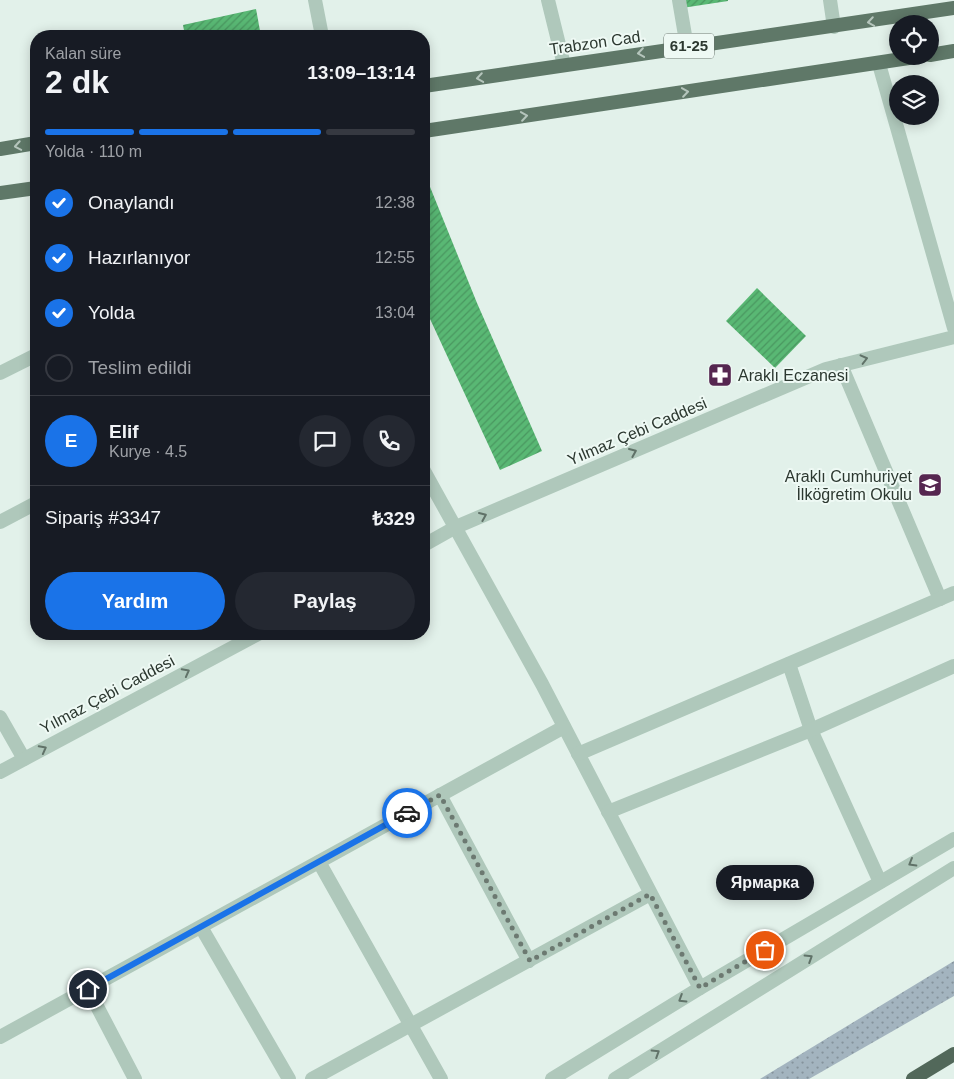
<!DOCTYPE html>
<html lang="tr">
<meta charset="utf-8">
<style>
:root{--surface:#171b24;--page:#242831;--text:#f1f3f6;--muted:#9ea1a6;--line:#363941;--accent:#1a73e8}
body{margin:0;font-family:Arial,sans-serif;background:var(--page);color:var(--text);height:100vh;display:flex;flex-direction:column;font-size:19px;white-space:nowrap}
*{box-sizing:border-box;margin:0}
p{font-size:16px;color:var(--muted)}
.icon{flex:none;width:28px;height:28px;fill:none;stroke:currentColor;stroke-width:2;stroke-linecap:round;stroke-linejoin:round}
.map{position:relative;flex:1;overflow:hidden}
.details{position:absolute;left:30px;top:30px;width:400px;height:610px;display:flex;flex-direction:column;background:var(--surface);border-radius:20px;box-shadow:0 2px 12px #0003}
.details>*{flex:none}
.controls{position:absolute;left:889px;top:15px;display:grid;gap:10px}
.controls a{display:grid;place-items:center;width:50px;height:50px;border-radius:50%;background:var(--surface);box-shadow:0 2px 12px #0003;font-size:25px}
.pin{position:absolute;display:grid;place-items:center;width:42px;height:42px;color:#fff;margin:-21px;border:2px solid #fff;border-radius:50%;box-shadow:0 1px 5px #0007}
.courier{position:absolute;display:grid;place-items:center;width:50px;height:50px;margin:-25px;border:4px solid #1a73e8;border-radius:50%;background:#fff;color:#222;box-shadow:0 1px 6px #0007}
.bubble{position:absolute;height:35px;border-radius:18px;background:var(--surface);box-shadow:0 2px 12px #0003;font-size:16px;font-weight:700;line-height:35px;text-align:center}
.head em{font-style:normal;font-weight:700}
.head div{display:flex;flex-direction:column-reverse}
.head{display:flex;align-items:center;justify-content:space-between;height:85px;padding:0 15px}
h1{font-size:32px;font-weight:700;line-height:38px}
.bar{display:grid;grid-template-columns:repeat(4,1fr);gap:8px 5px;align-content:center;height:60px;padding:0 15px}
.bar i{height:6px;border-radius:4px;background:var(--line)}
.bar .on{background:var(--accent)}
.bar p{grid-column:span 4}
.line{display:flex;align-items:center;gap:12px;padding:0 15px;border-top:1px solid var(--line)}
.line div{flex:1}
.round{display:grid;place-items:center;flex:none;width:52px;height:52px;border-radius:26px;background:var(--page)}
ol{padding:0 15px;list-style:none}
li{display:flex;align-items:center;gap:15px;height:55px}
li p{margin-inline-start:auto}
li .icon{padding:5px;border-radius:50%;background:var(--accent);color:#fff;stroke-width:4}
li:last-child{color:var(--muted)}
li i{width:28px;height:28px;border:2px solid var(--line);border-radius:50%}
.cta{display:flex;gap:10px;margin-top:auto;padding:10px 15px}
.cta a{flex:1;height:58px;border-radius:30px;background:var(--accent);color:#fff;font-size:20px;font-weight:700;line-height:58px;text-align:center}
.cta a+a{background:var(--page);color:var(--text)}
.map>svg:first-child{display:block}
.park{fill:url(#park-dots)}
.building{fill:url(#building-hatch)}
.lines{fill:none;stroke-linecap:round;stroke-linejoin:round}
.minor{stroke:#afc8bb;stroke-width:14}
.primary{stroke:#5f7868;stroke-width:14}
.trunk{stroke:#52685a;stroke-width:14}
.oneway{stroke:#b5c5bc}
.oneway2{stroke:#607268}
.done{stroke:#6c7971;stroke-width:5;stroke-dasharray:0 9}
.route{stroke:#1a73e8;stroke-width:6}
.labels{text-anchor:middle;stroke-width:4;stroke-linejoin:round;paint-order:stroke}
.shield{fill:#eef9f4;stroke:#66726b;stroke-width:1}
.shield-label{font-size:15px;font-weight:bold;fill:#2c3830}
.street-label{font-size:16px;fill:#2c3830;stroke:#eef9f4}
.poi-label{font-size:16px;fill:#2c3830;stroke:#eef9f4;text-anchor:start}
</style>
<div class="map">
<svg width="954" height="1079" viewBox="0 0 954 1079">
<defs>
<pattern id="park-dots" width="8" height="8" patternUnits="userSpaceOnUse" patternTransform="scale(1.25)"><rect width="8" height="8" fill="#a3b4bf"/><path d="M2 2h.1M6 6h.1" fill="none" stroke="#85939c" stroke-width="1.8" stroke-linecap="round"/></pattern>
<pattern id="building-hatch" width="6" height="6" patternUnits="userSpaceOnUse" patternTransform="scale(1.25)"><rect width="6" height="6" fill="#59b874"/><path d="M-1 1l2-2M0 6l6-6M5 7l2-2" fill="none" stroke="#4a9760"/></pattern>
</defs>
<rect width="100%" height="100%" fill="#e2f1ea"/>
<!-- park -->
<path class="park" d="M954,961V996L809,1079H760Z"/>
<!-- building -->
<g class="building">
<path d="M681,0H728V1L682,8Z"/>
<path d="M256,9L261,36H185L183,25Z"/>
<path d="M424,172L477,303L542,451L500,470L424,306Z"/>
<path d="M757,288L806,336L775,368L726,321Z"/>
</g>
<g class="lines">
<!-- minor -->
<g class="minor">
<path d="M315,0L322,36"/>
<path d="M548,0L564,65"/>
<path d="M679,0L687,47"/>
<path d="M830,0L834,27"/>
<path d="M879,64L954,328"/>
<path d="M841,365L940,599"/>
<path d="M0,373L36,355"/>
<path d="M424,471L542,684L700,988"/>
<path d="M0,522L36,503"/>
<path d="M424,545L456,527L826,369L954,337"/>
<path d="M789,664L811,730L880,882"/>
<path d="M0,717L24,759"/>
<path d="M578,754L954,593"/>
<path d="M0,772L258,634"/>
<path d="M440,795L529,961"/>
<path d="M608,812L811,730L954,666"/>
<path d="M319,862L441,1079"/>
<path d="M201,927L289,1079"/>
<path d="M88,989L135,1079"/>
<path d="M0,1037L564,727"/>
<path d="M312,1079L650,894"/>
<path d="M552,1079L700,988L954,839"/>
<path d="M615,1079L954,868"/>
</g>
<!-- primary -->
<g class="primary">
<path d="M930,55L954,51"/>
<path d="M424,86L954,8"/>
<path d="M424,131L922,56"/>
<path d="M0,149L36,143"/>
<path d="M0,193L36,188"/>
</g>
<!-- trunk -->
<path class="trunk" d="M913,1079L954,1054"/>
</g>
<!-- one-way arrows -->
<defs><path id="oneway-chevron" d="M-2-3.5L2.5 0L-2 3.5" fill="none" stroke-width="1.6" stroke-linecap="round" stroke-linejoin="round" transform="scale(1.25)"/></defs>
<g class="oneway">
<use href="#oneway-chevron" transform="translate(871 22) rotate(171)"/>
<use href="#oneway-chevron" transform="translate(641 53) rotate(172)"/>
<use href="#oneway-chevron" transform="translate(480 78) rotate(171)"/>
<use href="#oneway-chevron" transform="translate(685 92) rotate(-8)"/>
<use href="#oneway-chevron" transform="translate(524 116) rotate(-8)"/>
<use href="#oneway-chevron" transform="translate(18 146) rotate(170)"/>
</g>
<g class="oneway2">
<use href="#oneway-chevron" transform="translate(864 359) rotate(-14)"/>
<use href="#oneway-chevron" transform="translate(633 452) rotate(-23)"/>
<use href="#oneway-chevron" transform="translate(483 516) rotate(-23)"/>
<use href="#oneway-chevron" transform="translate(186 672) rotate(-28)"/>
<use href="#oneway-chevron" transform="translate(43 749) rotate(-28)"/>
<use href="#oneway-chevron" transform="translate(912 863) rotate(150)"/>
<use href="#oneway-chevron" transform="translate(809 958) rotate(-32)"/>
<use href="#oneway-chevron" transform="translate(682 999) rotate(148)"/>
<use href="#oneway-chevron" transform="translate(656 1053) rotate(-32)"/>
</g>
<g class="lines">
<!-- done -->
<path class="done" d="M407,813L440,795L530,961L650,894L700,988L765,950"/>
<!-- route -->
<path class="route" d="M88,989L407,813"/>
</g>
<!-- icons -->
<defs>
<symbol id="pharmacy-square" viewBox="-11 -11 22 22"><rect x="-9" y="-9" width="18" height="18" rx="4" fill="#552650" stroke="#eef9f4"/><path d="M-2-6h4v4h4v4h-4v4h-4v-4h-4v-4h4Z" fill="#fff"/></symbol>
<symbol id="school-square" viewBox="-11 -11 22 22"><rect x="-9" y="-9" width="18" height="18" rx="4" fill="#552650" stroke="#eef9f4"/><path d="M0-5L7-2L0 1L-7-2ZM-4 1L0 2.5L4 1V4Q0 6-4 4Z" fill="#fff"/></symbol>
</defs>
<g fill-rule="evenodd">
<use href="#pharmacy-square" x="706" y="361" width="28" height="28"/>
<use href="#school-square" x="916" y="471" width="28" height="28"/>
</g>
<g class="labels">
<!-- shield labels -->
<rect class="shield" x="664" y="33.5" width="50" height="25" rx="4"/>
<g class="shield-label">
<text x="689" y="51">61-25</text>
</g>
<!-- street labels -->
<g class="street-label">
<text transform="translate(597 42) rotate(-8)" y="6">Trabzon Cad.</text>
<text transform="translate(637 431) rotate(-23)" y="6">Yılmaz Çebi Caddesi</text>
<text transform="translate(107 694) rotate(-28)" y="6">Yılmaz Çebi Caddesi</text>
</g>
<!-- poi labels -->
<g class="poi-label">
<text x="738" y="381">Araklı Eczanesi</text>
<text x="912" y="482" text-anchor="end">Araklı Cumhuriyet<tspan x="912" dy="18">İlköğretim Okulu</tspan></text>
</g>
</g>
</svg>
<div class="controls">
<a><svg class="icon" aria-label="locate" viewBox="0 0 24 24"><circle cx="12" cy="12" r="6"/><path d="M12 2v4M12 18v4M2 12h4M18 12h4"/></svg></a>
<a><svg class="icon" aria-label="layers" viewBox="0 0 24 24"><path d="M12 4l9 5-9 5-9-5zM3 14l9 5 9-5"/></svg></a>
</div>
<div class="pin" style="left:765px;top:950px;background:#ea580c"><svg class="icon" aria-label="bag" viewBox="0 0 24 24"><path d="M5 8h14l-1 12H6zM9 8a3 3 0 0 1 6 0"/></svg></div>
<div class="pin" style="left:88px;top:989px;background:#1f2937"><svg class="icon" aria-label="home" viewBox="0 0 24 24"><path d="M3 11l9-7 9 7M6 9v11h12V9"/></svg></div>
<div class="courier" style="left:407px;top:813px"><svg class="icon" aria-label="car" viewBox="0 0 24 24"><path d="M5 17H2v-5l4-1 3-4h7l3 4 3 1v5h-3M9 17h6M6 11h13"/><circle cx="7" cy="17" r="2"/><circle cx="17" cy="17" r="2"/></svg></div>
<div class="bubble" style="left:716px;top:865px;width:98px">Ярмарка</div>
<section class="details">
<div class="head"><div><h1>2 dk</h1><p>Kalan süre</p></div><em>13:09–13:14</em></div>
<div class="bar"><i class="on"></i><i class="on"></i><i class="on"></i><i></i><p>Yolda · 110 m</p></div>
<ol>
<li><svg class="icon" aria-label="check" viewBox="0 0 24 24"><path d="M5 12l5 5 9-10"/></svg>Onaylandı<p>12:38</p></li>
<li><svg class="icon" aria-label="check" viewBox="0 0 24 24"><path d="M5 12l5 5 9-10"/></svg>Hazırlanıyor<p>12:55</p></li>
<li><svg class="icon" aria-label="check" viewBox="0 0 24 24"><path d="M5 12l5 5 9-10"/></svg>Yolda<p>13:04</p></li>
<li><i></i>Teslim edildi</li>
</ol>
<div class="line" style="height:90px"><b class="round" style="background:var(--accent);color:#fff">E</b><div><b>Elif</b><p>Kurye · 4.5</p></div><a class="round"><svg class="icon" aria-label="chat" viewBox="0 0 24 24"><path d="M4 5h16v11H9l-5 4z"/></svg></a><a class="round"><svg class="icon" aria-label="phone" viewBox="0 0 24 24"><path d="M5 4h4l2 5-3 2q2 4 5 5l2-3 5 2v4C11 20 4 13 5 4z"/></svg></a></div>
<div class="line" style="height:65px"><div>Sipariş #3347</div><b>₺329</b></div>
<div class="cta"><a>Yardım</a><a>Paylaş</a></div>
</section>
</div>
